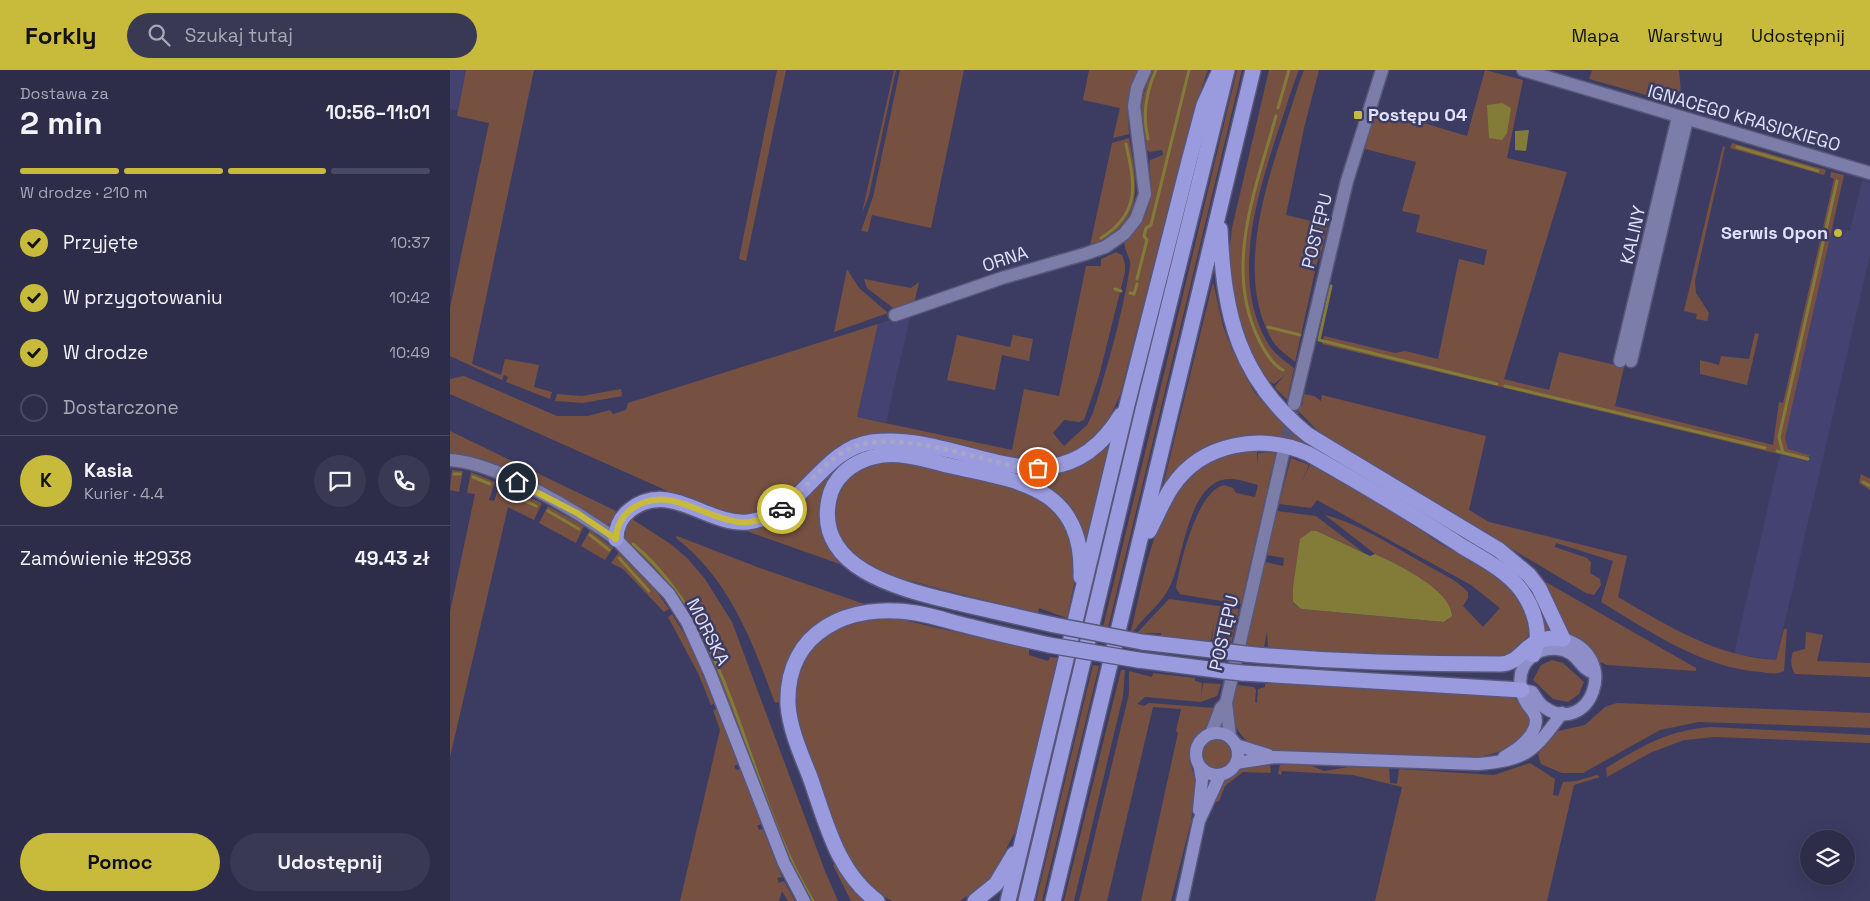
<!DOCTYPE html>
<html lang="pl">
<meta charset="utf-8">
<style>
:root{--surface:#2d2d4a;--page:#393954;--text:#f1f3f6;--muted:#a7a8b5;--line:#484962;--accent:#c8bb3b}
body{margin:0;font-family:"Space Grotesk",sans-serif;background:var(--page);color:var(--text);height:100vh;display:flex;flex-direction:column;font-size:19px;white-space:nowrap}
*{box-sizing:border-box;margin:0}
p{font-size:16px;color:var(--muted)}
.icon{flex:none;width:28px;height:28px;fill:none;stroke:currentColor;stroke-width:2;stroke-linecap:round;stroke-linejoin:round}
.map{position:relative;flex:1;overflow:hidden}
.panel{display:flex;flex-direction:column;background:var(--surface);width:450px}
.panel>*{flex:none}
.tools{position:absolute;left:1350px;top:760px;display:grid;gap:10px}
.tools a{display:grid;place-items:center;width:55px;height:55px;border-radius:50%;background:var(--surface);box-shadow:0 5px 20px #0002,0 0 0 1px var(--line);font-size:25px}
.pin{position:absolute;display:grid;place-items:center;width:42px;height:42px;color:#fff;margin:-21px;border:2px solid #fff;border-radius:50%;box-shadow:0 1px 5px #0007}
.courier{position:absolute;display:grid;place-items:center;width:50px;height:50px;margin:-25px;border:4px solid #c8bb3b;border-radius:50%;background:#fff;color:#222;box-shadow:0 1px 6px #0007}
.headline em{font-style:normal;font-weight:600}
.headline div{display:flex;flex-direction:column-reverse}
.headline{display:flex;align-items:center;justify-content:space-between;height:85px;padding:0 20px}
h1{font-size:32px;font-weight:600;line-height:38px}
.bar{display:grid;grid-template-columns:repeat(4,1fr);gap:8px 5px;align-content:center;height:60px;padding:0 20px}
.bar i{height:6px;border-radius:4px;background:var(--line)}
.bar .current{background:var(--accent)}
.bar p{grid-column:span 4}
.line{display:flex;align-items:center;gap:12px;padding:0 20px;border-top:1px solid var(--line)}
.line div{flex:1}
.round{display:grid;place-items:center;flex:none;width:52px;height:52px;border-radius:26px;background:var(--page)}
ol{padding:0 20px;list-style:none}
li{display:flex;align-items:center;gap:15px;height:55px}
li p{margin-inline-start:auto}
li .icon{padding:5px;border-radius:50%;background:var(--accent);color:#111;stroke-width:4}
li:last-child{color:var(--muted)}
li i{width:28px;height:28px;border:2px solid var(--line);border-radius:50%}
.button{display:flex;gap:10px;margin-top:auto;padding:10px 20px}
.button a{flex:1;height:58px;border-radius:30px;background:var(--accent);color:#111;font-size:20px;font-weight:600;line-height:58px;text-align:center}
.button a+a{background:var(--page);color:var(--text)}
header{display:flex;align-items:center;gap:30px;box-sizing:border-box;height:70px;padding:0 25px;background:var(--accent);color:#111}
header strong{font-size:24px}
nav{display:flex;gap:28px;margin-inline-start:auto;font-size:18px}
.search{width:350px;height:45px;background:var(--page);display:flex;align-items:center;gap:12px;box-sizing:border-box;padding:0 18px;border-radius:28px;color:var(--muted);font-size:19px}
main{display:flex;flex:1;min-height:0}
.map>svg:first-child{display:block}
.built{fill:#434270}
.green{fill:#765142}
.water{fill:#837c39}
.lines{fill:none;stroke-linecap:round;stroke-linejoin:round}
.stream{stroke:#837c39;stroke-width:3}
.minor-tunnel{stroke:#55557a;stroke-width:12;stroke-dasharray:12 6;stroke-linecap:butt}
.minor-casing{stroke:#595779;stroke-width:15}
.major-casing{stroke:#595779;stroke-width:15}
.highway-casing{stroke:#595779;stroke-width:18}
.minor{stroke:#7c7da9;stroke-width:12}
.major{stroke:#8e8ec9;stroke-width:12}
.highway{stroke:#9a9adf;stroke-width:15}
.highway-bridge-casing{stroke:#595779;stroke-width:18;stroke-linecap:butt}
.highway-bridge{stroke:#9a9adf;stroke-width:15}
.done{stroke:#a7a7c5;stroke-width:5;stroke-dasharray:0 9}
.route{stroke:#c8bb3b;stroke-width:6}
.poi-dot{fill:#c8bb3b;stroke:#3c3c63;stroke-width:2}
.labels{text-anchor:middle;stroke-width:5;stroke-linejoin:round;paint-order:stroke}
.poi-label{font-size:18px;font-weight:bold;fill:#e0e1fa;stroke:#3c3c63;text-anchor:start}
.street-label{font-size:18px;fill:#e0e1fa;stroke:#3c3c63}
</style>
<header>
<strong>Forkly</strong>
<div class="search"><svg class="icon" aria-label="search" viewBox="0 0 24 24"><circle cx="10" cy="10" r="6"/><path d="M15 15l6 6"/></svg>Szukaj tutaj</div>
<nav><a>Mapa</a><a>Warstwy</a><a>Udostępnij</a></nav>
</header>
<main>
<section class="panel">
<div class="headline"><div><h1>2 min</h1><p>Dostawa za</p></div><em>10:56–11:01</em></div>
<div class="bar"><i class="current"></i><i class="current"></i><i class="current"></i><i></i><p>W drodze · 210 m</p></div>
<ol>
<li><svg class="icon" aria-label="check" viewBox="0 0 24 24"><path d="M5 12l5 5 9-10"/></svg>Przyjęte<p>10:37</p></li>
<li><svg class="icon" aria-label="check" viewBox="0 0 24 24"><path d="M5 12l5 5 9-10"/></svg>W przygotowaniu<p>10:42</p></li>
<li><svg class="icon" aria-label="check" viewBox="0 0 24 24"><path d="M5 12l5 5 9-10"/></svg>W drodze<p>10:49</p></li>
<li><i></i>Dostarczone</li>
</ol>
<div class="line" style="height:90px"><b class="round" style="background:var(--accent);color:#111">K</b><div><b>Kasia</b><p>Kurier · 4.4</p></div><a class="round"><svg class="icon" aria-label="chat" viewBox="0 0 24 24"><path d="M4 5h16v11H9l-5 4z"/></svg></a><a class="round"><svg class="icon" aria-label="phone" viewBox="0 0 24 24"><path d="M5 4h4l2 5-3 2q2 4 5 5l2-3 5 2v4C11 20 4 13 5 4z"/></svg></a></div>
<div class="line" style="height:65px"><div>Zamówienie #2938</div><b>49.43 zł</b></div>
<div class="button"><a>Pomoc</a><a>Udostępnij</a></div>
</section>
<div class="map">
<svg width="1420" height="831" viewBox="0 0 1420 831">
<rect width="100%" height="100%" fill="#3c3c63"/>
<!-- built -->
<g class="built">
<path d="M0,0H16L8,41L0,39Z"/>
<path d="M1412,110L1420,113V185L1326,590L1284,584L1330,385L1358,391L1359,385L1338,380L1335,368L1336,359L1382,157L1400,161Z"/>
<path d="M461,243L436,352L407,347L428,254Z"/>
</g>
<!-- green -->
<g class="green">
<path d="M16,0H84L22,294L51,305L55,289L89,295L84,317L102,322L100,329L56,312L58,307L54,305L52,310L0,286V238L39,53L7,46Z"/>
<path d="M327,0H336L296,191L289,189Z"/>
<path d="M444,0H446L419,125L412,143Z"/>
<path d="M450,0H514L481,158L422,145L418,162L411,161L423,127Z"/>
<path d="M639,0H687L677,34L679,64L663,68L670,38L633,30Z"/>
<path d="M702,0H758L743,42L670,325L656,355L642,371L615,387L594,390L570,389L437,365L343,421L313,442L303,445L279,444L222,423L0,324V309L14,306L107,346H138L160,340L163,344L176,340L178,333L428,254L407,347L562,380L574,319L609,326L636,196H651V189L666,182L672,185L675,194V202L649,306L634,350L629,352L614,350L603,363L614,376L637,355L643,343C658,295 672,246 680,197C682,188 673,181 675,172C692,157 703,136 701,113C701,105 698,97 700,90L713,85L712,80L699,82C682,65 693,19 702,0Z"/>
<path d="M787,0H792L658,558L653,557Z"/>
<path d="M819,0H849C841,19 836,39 829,58C808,123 780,207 817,272C823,283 835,291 844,298L837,331L852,336L854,324L864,326L871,331L872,325L1036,366L1019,440L1039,452L1177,486L1168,527C1218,556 1267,587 1326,590L1334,559H1337L1334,601C1327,605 1319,603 1311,602C1252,598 1201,562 1151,532L1163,491L1106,473L1105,477L1137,488L1141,492L1140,503L1150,509L1151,515L1144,525L1136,523L866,363L867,360C854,347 839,331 825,318L826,315L835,305L824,314L816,309L795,269L781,223L779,185L782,158Z"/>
<path d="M854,0H869L854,58L836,145L878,155L870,188H868L845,292C837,285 826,278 821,268C786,205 815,117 836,54C842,36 847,17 854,0Z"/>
<path d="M1035,0L1073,10L1057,88L1117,102L1054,309L1099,320L1109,282L1174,297L1165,336L1323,375L1329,332L1333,333L1384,109L1380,107L1381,102L1394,105L1335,368L1338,379L1359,385L1358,391L872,274L874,266L945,283L955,281L988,289L1009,189L1034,195L1037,180L966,162L970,145L952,141L966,92L915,79L926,39L1017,66Z"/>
<path d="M1142,0H1229L1232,35L1139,9Z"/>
<path d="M1331,59L1348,63L1346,69L1332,65Z"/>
<path d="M679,68C688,117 696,154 640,176L662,73Z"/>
<path d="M1282,73L1376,100L1374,105L1280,78Z"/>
<path d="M1273,76L1275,77L1245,211L1246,223L1259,243L1257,251L1246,249L1247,244L1234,241Z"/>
<path d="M397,199L409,218L438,243L384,262Z"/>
<path d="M414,209L461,218L469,212L464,234L446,240L417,218Z"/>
<path d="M763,212L773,256L783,282L804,322L822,341L856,372L1042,482L1076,508L1104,561L1093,562L1086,532L867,384L798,367L712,420Z"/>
<path d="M1305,263L1309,264L1297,315L1250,304V290L1269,295L1271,286L1299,289Z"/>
<path d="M507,265L560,277L563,265L583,269L579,291L552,285L545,320L497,310Z"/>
<path d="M171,319L172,326L133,333L105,331L107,324L132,326Z"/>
<path d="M0,361L166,441L162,453L154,455C114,426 48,389 0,385Z"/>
<path d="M663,369H665L639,480H637C625,416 573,406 519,394C496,388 472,382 448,379C376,379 345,450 401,498L288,458C354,457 365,390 417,378C455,369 537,394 577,403C610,404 643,396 663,369Z"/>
<path d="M800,381L807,382V396L808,383L826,382L791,534L734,525L730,524L726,518C730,493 747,421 774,415L783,418L786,423L805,427L808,415C799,413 787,408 778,409C738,412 734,486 721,514C713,533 695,545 683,562L681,561C697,497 705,413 774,384C781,381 792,382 800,381Z"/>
<path d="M841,388L859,395L851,413L860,395L866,397L867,394C897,411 928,427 956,447C965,452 972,461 980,467C1013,491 1066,502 1077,548C1083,572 1073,576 1053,588L918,586L823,580L818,576L817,561L814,577L795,575L815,492L833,496L834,488L817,485L827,441L866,446L914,483L867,461L843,528V533L851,539L994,552L998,550L990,524L955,499L925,484L875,445C910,454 941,475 973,493C988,502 1006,509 1018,522V528L1013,536L1033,557L1050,538L1021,515L867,430L861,438L829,434Z"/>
<path d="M441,390L540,409L596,430L616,458L623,475L625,493L624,514L617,548L589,538L588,543C548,533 508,524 469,513C455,509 437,507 425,500C399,486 377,461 386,430C394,402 416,395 441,390Z"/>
<path d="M2,400L13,401L9,422L0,420Z"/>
<path d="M21,402L45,412L39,430L44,431L50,414L92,433L84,450L58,437L0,687V542L25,424L17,423Z"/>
<path d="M1411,404L1420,409V420L1409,413Z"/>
<path d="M98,436L134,456L126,473L89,453Z"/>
<path d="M179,447L222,475L238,489L255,509L282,552L375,801L388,831H359L352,819L226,526L211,507L175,471L176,456Z"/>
<path d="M140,460L163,478L155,490L131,476Z"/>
<path d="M227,466L307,497L420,536C412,537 404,537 397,539C353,552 332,588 329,632L325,633C302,571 280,510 226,468Z"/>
<path d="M169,482L204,518L219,539L214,542L173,499L161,493Z"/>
<path d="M1094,511L1246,598V601L1157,595L1150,592L1132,571L1117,564L1092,512Z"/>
<path d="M719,529L789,539L781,574L762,570L764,554L761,570L754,573L711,567V563H687Z"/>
<path d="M222,544L241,575L264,634L261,635L248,603L218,547Z"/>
<path d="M440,547L579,579V585L598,591L600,587L608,588L566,760L540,810L510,831H442L426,822L400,794L348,664L343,613L359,576L400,552Z"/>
<path d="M1356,562L1373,565L1367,591L1420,593V607L1345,604C1341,597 1340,590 1343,582L1355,579Z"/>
<path d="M1102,590L1113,593L1134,612L1129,624L1118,632L1103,629L1083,610L1091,595Z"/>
<path d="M643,595L649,596L592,831H586Z"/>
<path d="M671,600H675L673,626L624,831H614Z"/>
<path d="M679,601L702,607L703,603L745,608V611L752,613L751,629L753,613L771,614L767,626L751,632L695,627L687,634L694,636L699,633L764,638L759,655L746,666L739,679V690L746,712L741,751L721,831H691L728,663L726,661L731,639L703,637L657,831H629L679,624Z"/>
<path d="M829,611L1060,626C1068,629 1071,634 1076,642C1093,669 1046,685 1027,687L827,681L807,678V676C780,665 781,640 786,615L804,617L806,620L805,632L807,633L808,619L815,617V614Z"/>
<path d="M1167,633L1420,643V658L1249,652L1210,660L1133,703H1112L1091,694L1088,684L1108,661L1135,655L1155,637Z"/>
<path d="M267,639L288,694L284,696L286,700L290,699L311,754L307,756L309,760L313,759L332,807L327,808L329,813L334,811L345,831H338L332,821L329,831H230L270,660L263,640Z"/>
<path d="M1261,657L1420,665V673L1265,667L1234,670L1200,683L1157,707L1156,698C1192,676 1218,660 1261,657Z"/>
<circle cx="767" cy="684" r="14"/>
<path d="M1080,693L1105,709L1103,725L1108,726L1113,712L1126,711L1147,705L1150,707L1124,715L1097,831H925L952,717L903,705L832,701L831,705L828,704L830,695H860L874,701L899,697L939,698L940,713L947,714L949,699L1044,705Z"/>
<path d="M820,695L821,703L793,702L775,716L769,731L763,733L773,712L782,708L790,700L799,696Z"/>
<path d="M386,794L396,810L418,831H401L383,795Z"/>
</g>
<!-- water -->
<g class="water">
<path d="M1052,33L1061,38L1057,63L1052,70L1039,68L1037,35Z"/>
<path d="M1079,60L1076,81L1065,80V61Z"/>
<path d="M861,461H867L920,486L925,484C946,494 1001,519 1002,546L994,552L851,539L843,532V518L850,469Z"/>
</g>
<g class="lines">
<!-- stream -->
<g class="stream">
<path d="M828,38L839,0"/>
<path d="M826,46C806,119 773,197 809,270C814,280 822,295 833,300"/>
<path d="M698,69C692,45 696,22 706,0"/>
<path d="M1287,77L1368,101"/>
<path d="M651,168C691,143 685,114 676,74"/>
<path d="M687,209L697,170L694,166L696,158L701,155L739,0"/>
<path d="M881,216L869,270L1047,314"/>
<path d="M665,219L671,221"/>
<path d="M680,223L684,224L687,214"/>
<path d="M818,257L850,265"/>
<path d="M1055,316L1315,378"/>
<path d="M1327,381L1358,389"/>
<path d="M1333,383L1329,367L1387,111"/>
<path d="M4,404H10"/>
<path d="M23,407L40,414"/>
<path d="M1413,412L1420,416"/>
<path d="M52,420L86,436"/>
<path d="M98,441L129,459"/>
<path d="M140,465L159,480"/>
<path d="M183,474C286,560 295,721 363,831"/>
<path d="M169,488L199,521"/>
</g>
<!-- minor-tunnel -->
<path class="minor-tunnel" d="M833,384L843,341"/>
<defs>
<g id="minor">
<path d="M1073,0L1420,103"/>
<path d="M445,245L552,208L635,184L655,177L674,164L686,149L695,124L684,36L687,18L695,0"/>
<path d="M1170,291L1228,47"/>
<path d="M1181,291L1237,49"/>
<path d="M844,334L897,111L932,0"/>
<path d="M0,390C48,393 126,441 166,469"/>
<path d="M776,633L780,667"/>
<path d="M761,664L771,638L776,633L833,384"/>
</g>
<g id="major">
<path d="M166,469L219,524L237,552L260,603L334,793L354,831"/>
<path d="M1072,620L1082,622C1086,627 1088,633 1094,637C1139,669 1173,586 1113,569"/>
<circle cx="767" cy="684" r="21"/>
<path d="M786,675L818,685"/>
<path d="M1054,687C1067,680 1085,667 1086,651C1086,643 1081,640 1077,634C1068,620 1067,600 1080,588C1087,581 1098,578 1108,579C1129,581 1129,600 1145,603"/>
<path d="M786,693L825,687L1028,694C1076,690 1084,682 1112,643"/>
<path d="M749,740L752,710L750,698"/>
<path d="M732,831L749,751L770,705"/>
</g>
<g id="highway">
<path d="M770,159C774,246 788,308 858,365L1049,480L1079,505L1089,518L1113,569"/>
<path d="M699,461C707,446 713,430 722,417C752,372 812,363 859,384C910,413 961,443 1010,475C1031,488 1056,500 1071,520C1084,538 1093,564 1083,585"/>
<path d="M166,469C166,457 170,448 180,440C220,409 257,456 298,452C352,446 370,379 422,372C512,360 606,452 671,345"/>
<path d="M604,555C573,548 542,541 512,534C461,521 363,503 379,429C383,408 402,392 423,387C448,380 477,390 501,396C571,411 634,418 631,507"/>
<path d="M692,572L779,582"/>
<path d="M796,584C881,592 965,594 1051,594C1076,592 1075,563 1113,569"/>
<path d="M688,590L774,601"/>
<path d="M792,603L1072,620"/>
<path d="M427,831C387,802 376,752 360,707C351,684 340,660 338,635C335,560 401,532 466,543C484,546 501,552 518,556C545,563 572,569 599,575"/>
<path d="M525,831L546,814L564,784"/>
<path d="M558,831L677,335L739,91L754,35L770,0"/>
<path d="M576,831L694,336L777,0"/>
<path d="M603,831L803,0"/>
</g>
</defs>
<!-- minor casing -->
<use href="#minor" class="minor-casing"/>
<!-- major casing -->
<use href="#major" class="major-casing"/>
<!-- highway casing -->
<use href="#highway" class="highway-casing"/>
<!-- minor -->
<use href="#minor" class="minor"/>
<!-- major -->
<use href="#major" class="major"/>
<!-- highway -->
<use href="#highway" class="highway"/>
<defs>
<g id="highway-bridge">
<path d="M604,555L692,572"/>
<path d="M599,575L688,590"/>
<path d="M779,582L796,584"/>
<path d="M774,601L792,603"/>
</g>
</defs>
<!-- highway-bridge casing -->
<use href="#highway-bridge" class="highway-bridge-casing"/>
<!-- highway-bridge -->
<use href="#highway-bridge" class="highway-bridge"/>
</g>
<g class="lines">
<!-- done -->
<path class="done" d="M332,439C353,422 371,395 393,382C435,355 523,388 569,397L588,398"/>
<!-- route -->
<path class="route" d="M67,412L127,443L166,469C166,457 171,448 180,440C217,412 251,448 289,452C304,454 319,447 332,439"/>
</g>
<!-- markers -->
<g class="poi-dot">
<rect x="903" y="40" width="10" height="10" rx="2.5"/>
<circle cx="1388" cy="163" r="5"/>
</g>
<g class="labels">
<!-- poi labels -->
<g class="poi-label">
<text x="918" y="51">Postępu 04</text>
<text x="1378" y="169" text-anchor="end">Serwis Opon</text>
</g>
<!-- street labels -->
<g class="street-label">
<text transform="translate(1294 48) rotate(16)" y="6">IGNACEGO KRASICKIEGO</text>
<text transform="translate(867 161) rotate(-76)" y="6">POSTĘPU</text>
<text transform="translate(1183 165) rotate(-77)" y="6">KALINY</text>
<text transform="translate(555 189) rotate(-18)" y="6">ORNA</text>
<text transform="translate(258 562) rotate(63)" y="6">MORSKA</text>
<text transform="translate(774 563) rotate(-77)" y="6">POSTĘPU</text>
</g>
</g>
</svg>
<div class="tools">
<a><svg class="icon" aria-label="layers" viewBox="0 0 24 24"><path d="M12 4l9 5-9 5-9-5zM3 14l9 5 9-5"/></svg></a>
</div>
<div class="pin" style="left:588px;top:398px;background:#ea580c"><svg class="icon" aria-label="bag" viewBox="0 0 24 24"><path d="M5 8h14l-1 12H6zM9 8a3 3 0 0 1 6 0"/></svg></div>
<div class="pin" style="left:67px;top:412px;background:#1f2937"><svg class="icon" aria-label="home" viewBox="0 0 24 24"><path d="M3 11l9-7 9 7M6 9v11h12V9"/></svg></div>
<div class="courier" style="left:332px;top:439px"><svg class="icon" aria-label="car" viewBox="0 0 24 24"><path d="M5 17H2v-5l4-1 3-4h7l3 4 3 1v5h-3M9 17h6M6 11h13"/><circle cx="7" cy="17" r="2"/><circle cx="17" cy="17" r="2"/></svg></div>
</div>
</main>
